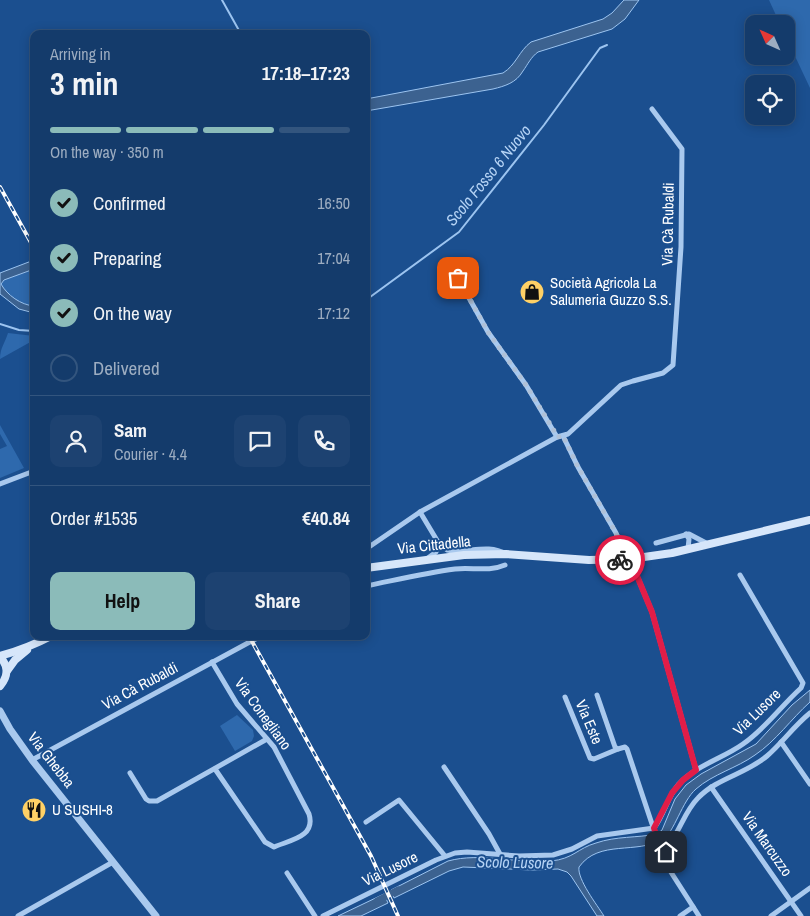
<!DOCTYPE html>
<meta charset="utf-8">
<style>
:root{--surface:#143b6b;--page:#1d4271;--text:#f1f3f6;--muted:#9dadc1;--line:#33557e;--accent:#8bbbb9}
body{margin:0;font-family:"Archivo Narrow",sans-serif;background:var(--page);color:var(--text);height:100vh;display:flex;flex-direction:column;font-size:19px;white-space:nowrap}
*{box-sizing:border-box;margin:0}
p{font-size:16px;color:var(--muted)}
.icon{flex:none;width:28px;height:28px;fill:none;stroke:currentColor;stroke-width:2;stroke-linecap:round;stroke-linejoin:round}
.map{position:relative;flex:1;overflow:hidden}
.side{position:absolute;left:30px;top:30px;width:340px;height:610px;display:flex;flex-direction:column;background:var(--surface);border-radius:10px;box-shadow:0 2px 12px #0003,0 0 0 1px var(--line)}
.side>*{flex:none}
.needle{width:32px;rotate:315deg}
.controls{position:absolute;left:745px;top:15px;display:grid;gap:10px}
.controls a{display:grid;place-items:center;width:50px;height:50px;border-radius:10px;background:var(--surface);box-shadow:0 2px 12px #0003,0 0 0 1px var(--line);font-size:25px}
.pin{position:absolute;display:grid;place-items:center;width:42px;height:42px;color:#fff;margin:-21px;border-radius:10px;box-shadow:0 2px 8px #0006}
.courier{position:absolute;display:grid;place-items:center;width:50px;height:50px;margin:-25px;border:4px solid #e11d48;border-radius:50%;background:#fff;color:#222;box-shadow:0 1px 6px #0007}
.overview em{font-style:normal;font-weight:700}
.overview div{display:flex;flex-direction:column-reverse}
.overview{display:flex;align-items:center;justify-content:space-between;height:85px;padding:0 20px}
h1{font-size:32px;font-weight:700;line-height:38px}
.bar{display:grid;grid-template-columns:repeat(4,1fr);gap:8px 5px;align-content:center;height:60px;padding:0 20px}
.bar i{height:6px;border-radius:4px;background:var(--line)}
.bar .on{background:var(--accent)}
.bar p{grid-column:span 4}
.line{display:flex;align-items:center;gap:12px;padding:0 20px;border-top:1px solid var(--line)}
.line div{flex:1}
.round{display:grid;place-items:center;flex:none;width:52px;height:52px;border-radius:10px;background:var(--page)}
ol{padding:0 20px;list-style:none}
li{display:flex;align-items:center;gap:15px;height:55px}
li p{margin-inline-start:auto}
li .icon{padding:5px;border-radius:50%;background:var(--accent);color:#111;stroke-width:4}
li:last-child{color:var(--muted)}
li i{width:28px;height:28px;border:2px solid var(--line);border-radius:50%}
.primary-button{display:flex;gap:10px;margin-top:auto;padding:10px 20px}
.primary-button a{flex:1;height:58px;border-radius:10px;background:var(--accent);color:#111;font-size:20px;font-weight:700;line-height:58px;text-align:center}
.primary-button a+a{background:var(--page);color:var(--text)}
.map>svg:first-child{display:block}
.green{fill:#2e69ad}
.water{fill:#3c6290;stroke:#9cc4f0}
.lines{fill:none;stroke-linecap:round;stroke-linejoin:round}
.stream{stroke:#9cc4f0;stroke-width:2}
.canal{stroke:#3c6290;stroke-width:7}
.minor{stroke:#a9c9ee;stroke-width:5}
.tertiary{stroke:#a9c9ee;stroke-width:7}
.secondary{stroke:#d6e6fa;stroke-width:8}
.rail-casing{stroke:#fff;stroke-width:4}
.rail{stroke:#1b4f8f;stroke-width:2;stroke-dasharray:5.5;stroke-linecap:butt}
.done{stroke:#afc1d8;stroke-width:5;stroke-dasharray:0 9}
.route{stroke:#e11d48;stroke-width:6}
.labels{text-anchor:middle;stroke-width:4;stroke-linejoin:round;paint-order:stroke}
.street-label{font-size:15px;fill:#fff;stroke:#1b4f8f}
.poi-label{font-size:15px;fill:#fff;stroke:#1b4f8f;text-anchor:start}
.water-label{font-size:16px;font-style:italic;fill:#b5d3f5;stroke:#1b4f8f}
</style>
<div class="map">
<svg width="810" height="916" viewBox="0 0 810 916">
<rect width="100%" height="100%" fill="#1b4f8f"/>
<!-- green -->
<g class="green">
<path d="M769,0H810V88L786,37V24H780Z"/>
<path d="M34,269V306C21,305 7,295 1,284L4,280Z"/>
<path d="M8,333L34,336V340L0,359C0,348 5,343 8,333Z"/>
<path d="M0,425L24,468L0,478V449L7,446L0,434Z"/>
<path d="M237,715L253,730L254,736L252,741L235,751L220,726Z"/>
</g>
<!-- water -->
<g class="water">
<path d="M624,0H639L625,19L612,29L538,52C531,57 528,64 523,71C516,83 505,86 493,89L366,111V99L503,73C516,65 519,51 531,42L603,19L612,13Z"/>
<path d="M34,260V269L4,280L1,284C7,295 21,305 34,306V313L19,309L0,294V273Z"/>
<path d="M810,690V702C791,719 776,741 755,755C737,768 713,774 696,789C682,801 674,833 663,839C637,855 599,839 579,867C577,879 597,905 604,916H597L571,876L567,872L558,869L532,870L463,867L449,871L394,898L391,890L448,861C481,852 516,864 551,861C573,859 578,848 596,843C616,836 637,838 657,834L662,830L675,799L686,785L701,774L756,744L792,705Z"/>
<path d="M384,894L388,903L361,916H338Z"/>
</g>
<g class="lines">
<!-- stream -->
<g class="stream">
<path d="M222,0L241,34"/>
<path d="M366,300L459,232L544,125L600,48L607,45"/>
<path d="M0,324L19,330L34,331"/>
</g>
<!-- canal -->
<path class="canal" d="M377,901L398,890"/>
<!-- minor -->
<g class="minor">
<path d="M450,264L488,332L526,385L557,437"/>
<path d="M563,436L578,467L616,533L622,548V552L617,560"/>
<path d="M0,484L34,471"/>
<path d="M420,512L438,542L447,550C467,554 487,543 506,554"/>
<path d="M686,534L689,539L688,549"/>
<path d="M656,543L689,534L708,544"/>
<path d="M366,549L420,512L557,437L568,434L621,385L633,381L663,373L673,365L681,247L682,149L652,109"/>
<path d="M428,558L436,552L438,542"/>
<path d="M630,559L652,612L696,770"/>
<path d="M366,586C396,580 425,573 455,569C471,567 489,572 505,565"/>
<path d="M212,662L237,704L274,747L309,814C316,837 290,840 274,847L265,842L215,769"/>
<path d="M597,695L615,747L618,749L625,747L627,749L660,848L666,852"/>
<path d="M565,697L590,758L594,759L618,749"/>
<path d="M781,742L810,784"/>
<path d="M32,760L261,636"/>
<path d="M444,767L489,834L500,854"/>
<path d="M130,773L146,799L149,801H157L267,739"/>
<path d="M711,787L801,916"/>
<path d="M366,822L399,800L445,856"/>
<path d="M287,873L315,916"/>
<path d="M18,916L113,862"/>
<path d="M323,916L436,860L455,853L467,852L519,856L553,855L572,849L597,836L654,828C664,815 667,798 678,785C696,765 722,759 743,744C765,729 781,706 801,688L803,683L740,575"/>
<path d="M680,916L693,907"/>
<path d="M699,916L667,866C662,854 669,847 674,837C682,824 687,809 698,798C717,778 746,774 767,756C782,743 794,726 810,713"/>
<path d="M771,916L810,888"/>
</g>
<!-- tertiary -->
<path class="tertiary" d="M0,711L10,729L32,760L156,916"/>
<!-- secondary -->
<g class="secondary">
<path d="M366,568L464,555L506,554L589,560L630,559L672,553L810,520"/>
<path d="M0,656C18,651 34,645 51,636"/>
<path d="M0,657C9,666 8,677 0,686"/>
<path d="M7,671L15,660L27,650"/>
</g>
<defs>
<g id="rail">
<path d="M0,187L34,248"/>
<path d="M249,636L371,856L398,916"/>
</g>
</defs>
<!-- rail casing -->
<use href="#rail" class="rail-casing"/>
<!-- rail -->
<use href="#rail" class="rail"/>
</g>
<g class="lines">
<!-- done -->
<path class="done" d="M458,278L488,332L526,385L558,437L563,436L578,467L616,533L622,548V552L616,560H620"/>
<!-- route -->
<path class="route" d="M620,560L630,559L652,612L696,770L683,780L672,793L654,828L660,848L666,852"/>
</g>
<!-- icons -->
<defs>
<symbol id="shop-disc" viewBox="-11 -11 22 22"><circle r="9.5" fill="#ffd166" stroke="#1b4f8f"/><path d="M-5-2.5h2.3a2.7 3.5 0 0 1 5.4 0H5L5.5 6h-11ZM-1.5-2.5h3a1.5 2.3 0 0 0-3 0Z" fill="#111"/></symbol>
<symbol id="restaurant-disc" viewBox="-11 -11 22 22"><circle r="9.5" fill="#ffd166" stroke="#1b4f8f"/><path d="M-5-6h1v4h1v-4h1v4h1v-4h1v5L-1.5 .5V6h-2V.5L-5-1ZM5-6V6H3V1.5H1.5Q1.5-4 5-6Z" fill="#111"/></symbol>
</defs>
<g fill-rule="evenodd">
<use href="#shop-disc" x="518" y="278" width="28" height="28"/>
<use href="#restaurant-disc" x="20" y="796" width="28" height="28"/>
</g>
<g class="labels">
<!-- street labels -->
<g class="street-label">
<text transform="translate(668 224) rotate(-89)" y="5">Via Cà Rubaldi</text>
<text transform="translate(434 545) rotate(-6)" y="5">Via Cittadella</text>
<text transform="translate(140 686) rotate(-28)" y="5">Via Cà Rubaldi</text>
<text transform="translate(757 712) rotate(-44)" y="5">Via Lusore</text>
<text transform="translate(263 714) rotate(54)" y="5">Via Conegliano</text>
<text transform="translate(589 722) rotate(67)" y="5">Via Este</text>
<text transform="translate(51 760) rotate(52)" y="5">Via Ghebba</text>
<text transform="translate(767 844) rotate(55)" y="5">Via Marcuzzo</text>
<text transform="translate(390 869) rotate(-26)" y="5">Via Lusore</text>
</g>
<!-- poi labels -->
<g class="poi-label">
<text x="550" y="288">Società Agricola La<tspan x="550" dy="17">Salumeria Guzzo S.S.</tspan></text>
<text x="52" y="815">U SUSHI-8</text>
</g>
<!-- water labels -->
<g class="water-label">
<text transform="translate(488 175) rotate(-51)" y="6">Scolo Fosso 6 Nuovo</text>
<text transform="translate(515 862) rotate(1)" y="6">Scolo Lusore</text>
</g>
</g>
</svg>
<div class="controls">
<a><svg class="needle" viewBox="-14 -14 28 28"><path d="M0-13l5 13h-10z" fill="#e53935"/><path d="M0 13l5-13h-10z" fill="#9dadc1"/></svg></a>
<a><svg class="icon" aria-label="locate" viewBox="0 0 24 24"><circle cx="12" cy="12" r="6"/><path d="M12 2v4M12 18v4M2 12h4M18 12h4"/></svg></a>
</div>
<div class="pin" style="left:458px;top:278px;background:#ea580c"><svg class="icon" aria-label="bag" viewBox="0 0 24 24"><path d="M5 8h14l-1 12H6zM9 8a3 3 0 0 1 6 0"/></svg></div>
<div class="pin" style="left:666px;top:852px;background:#1f2937"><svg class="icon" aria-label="home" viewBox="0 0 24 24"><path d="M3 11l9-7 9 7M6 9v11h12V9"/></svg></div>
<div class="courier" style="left:620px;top:560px"><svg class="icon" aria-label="bike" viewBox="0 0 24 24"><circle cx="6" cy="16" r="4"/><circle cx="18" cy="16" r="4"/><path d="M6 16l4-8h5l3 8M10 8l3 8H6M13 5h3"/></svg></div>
<section class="side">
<div class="overview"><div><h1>3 min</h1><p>Arriving in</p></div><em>17:18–17:23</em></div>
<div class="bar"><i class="on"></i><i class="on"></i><i class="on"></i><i></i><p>On the way · 350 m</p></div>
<ol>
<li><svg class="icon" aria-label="check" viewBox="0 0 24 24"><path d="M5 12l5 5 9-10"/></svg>Confirmed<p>16:50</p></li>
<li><svg class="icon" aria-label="check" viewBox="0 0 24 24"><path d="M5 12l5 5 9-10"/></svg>Preparing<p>17:04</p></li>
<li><svg class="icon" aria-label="check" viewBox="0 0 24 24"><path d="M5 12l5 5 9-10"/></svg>On the way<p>17:12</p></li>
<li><i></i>Delivered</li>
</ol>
<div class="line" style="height:90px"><a class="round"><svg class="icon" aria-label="person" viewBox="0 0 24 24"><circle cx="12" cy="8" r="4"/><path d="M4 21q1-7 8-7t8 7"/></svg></a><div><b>Sam</b><p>Courier · 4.4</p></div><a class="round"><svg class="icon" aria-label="chat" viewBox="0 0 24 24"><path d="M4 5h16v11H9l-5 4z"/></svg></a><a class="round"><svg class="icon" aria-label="phone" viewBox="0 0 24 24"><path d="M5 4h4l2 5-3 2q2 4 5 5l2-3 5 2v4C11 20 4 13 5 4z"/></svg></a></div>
<div class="line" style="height:65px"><div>Order #1535</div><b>€40.84</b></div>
<div class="primary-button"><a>Help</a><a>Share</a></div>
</section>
</div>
